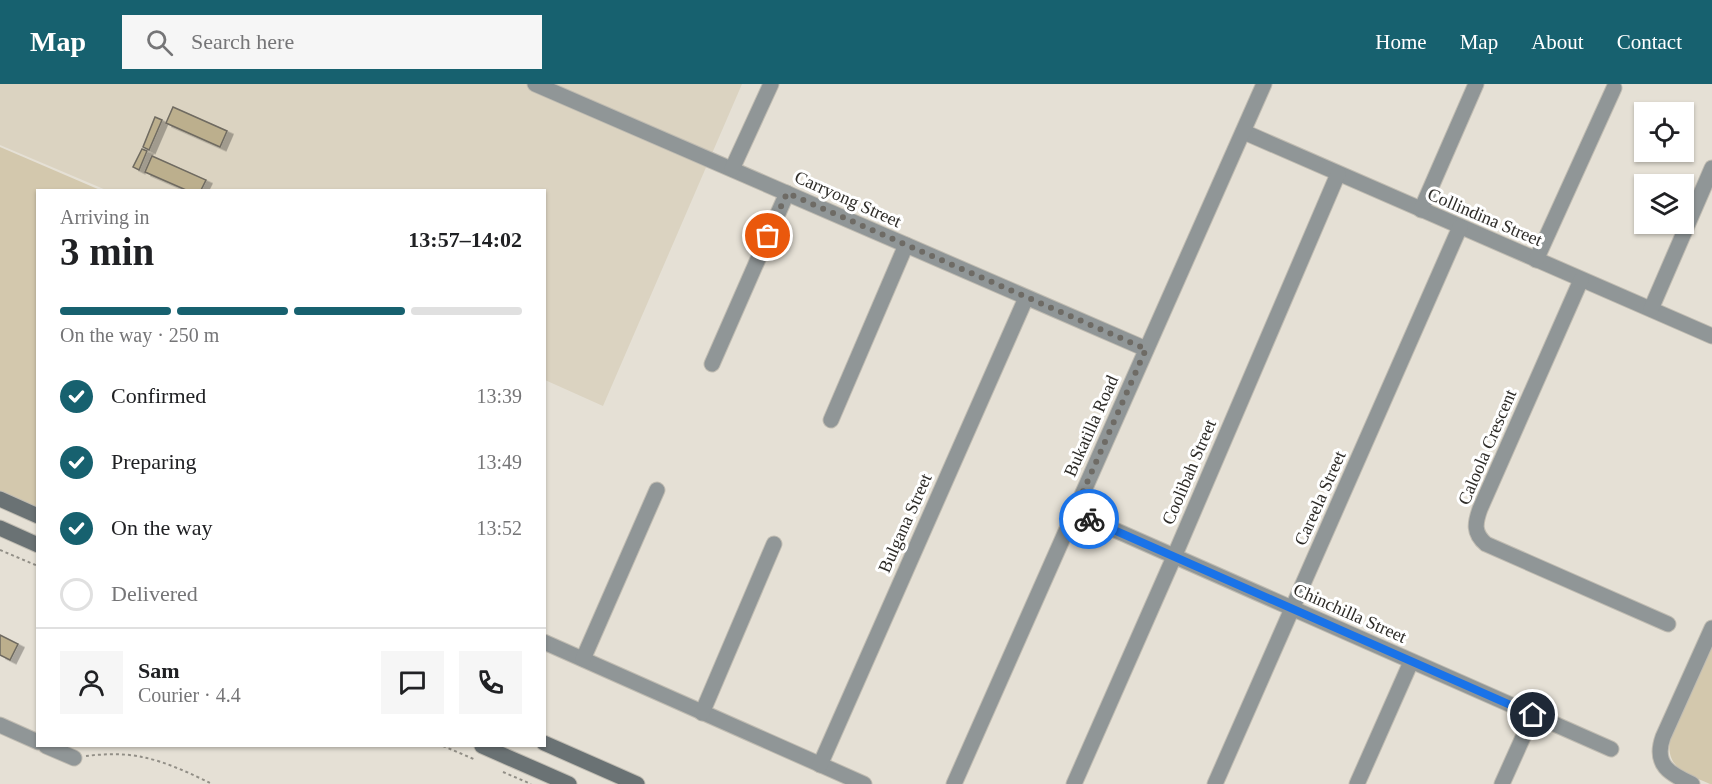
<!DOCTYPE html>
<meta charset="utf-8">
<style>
:root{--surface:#fff;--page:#f6f6f6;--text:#202124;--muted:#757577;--line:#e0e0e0;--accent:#17616f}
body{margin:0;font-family:Georgia,serif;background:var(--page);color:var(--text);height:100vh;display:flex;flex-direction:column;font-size:22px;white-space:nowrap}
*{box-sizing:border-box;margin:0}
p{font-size:20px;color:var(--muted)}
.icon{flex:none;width:33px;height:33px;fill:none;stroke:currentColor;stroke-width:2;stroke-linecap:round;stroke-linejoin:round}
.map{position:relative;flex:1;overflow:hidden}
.drawer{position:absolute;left:36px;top:105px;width:510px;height:558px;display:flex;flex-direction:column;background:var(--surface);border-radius:0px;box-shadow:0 2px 4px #0004}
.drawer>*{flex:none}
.tools{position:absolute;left:1634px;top:18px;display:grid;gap:12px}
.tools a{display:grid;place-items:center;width:60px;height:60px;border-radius:0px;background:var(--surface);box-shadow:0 2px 4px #0004;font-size:30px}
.pin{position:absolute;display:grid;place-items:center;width:51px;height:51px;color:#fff;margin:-26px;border:3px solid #fff;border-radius:50%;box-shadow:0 2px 6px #0007}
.courier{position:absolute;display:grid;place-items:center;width:60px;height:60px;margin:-30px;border:4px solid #1a73e8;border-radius:50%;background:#fff;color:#222;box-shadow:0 2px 8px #0007}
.overview em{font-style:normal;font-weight:800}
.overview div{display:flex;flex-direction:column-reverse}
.overview{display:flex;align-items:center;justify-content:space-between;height:102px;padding:0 24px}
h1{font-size:39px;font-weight:800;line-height:45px}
.bar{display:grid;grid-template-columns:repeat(4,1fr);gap:9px 6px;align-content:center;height:72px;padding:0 24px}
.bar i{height:8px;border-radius:4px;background:var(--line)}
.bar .selected{background:var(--accent)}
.bar p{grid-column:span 4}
.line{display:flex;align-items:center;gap:15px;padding:0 24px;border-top:2px solid var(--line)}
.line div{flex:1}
.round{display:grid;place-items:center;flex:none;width:63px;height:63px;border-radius:0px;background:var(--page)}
ol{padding:0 24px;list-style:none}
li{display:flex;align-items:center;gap:18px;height:66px}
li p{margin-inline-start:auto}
li .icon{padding:6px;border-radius:50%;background:var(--accent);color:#fff;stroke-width:4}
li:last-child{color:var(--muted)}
li i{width:33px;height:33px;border:3px solid var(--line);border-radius:50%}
header{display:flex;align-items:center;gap:36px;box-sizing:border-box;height:84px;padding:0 30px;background:var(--accent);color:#fff}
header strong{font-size:28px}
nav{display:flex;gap:33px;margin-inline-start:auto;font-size:21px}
.search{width:420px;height:54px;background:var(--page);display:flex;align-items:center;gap:15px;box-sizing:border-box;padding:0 21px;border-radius:0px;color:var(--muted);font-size:22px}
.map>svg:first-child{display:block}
.built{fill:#dbd3c1}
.green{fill:#d3c8ad}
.building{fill:#bcaf8d;stroke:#6f6b61;stroke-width:1.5;filter:url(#shadow)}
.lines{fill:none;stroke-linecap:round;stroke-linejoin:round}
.street-casing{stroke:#c0bcb2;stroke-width:17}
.secondary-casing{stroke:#c0bcb2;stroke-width:17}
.path{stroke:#928f87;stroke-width:2;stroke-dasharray:3 3;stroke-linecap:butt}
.street{stroke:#909697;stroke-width:15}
.secondary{stroke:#6a7274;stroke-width:15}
.done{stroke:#6e6b65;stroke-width:6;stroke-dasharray:0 10.8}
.route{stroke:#1a73e8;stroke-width:8}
.labels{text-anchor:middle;stroke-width:6;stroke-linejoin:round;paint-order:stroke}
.street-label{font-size:18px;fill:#2e2c28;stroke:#fff}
</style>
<header>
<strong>Map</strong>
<div class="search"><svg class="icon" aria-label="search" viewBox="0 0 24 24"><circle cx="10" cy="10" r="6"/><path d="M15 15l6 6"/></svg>Search here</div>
<nav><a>Home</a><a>Map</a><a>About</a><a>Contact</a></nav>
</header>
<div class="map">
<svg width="1712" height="700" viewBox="0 0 1712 700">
<defs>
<filter id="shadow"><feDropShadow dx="6" dy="3.5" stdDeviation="0" flood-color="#0004"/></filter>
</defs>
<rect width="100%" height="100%" fill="#e5e0d5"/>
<!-- built -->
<path class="built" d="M0,0H742L603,322L545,296L544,106H106L0,61Z"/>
<!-- green -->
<g class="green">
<path d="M0,63L100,106H38L37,428L0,411Z"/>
<path d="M1712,558V700H1710C1687,690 1665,685 1670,654Z"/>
</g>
<!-- building -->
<g class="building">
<path d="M173,23L227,47L220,63L166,39Z"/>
<path d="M155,33L162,36L149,66L143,63Z"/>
<path d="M142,65L147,67L139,86L133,83Z"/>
<path d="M152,72L206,96L201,106H186L145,88Z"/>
<path d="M0,551L18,560L10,576L0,571Z"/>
</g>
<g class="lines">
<defs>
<g id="street">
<path d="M535,0L1146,265"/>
<path d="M1244,48L1712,252"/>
<path d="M732,85L771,0"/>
<path d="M1421,126L1476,0"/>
<path d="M1536,176L1614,4"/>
<path d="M1581,196L1480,425C1475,439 1473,449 1486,460L1668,540"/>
<path d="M1651,225L1712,84"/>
<path d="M712,280L787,109"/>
<path d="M831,336L906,161"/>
<path d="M1074,428L1611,665"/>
<path d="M544,558L864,700"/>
<path d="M583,575L657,406"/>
<path d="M702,629L774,460"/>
<path d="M0,641L38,658"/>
<path d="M46,662L74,674"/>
<path d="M820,681L1026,214"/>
<path d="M954,700L1264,0"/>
<path d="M1074,700L1174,473L1338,90"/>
<path d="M1215,700L1460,143"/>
<path d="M1357,700L1411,578"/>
<path d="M1502,700L1533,631"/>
<path d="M1692,700C1670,690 1653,681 1663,653L1712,544"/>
</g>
<g id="secondary">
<path d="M0,415L38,432"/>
<path d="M0,444L38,461"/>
<path d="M544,659L637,700"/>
<path d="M482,662L569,700"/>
</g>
</defs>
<!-- street casing -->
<use href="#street" class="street-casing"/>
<!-- secondary casing -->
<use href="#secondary" class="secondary-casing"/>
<!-- path -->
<g class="path">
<path d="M0,466L38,482"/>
<path d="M443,662L476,676"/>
<path d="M86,672C103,670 124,669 142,673C164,677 192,690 212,700"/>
<path d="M503,688L531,700"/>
</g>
<!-- street -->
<use href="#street" class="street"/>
<!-- secondary -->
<use href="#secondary" class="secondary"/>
</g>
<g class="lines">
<!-- done -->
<path class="done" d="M768,152L787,109L1146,265L1074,428L1089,435"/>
<!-- route -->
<path class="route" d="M1089,435L1533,631"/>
</g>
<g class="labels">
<!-- street labels -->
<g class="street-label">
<text transform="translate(848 115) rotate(24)" y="6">Carryong Street</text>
<text transform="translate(1485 133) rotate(23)" y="6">Collindina Street</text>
<text transform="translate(1091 342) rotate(-66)" y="6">Bukatilla Road</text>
<text transform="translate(1487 363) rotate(-67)" y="6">Caloola Crescent</text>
<text transform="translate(1189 388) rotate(-67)" y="6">Coolibah Street</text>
<text transform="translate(1320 414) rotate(-66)" y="6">Careela Street</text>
<text transform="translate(905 439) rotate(-66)" y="6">Bulgana Street</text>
<text transform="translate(1350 529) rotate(24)" y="6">Chinchilla Street</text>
</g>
</g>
</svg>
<div class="tools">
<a><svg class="icon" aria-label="locate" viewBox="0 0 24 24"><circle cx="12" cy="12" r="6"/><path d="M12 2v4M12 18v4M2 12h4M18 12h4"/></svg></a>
<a><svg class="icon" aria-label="layers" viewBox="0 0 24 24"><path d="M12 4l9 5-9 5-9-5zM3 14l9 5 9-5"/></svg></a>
</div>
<div class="pin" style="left:768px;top:152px;background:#ea580c"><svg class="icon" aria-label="bag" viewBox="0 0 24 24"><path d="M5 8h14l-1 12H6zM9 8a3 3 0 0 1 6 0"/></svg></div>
<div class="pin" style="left:1533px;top:631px;background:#1f2937"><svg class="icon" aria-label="home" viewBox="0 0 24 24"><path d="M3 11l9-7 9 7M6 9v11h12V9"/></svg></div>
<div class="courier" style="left:1089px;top:435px"><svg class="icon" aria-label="bike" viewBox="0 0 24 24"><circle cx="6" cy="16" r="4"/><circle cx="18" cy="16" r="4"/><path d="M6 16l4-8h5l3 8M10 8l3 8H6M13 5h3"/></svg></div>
<section class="drawer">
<div class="overview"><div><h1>3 min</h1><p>Arriving in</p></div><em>13:57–14:02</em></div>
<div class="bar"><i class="selected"></i><i class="selected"></i><i class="selected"></i><i></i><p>On the way · 250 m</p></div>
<ol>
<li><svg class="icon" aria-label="check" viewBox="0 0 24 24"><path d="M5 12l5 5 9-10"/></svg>Confirmed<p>13:39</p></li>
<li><svg class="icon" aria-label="check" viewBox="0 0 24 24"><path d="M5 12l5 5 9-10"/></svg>Preparing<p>13:49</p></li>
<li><svg class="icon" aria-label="check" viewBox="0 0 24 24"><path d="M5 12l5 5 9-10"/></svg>On the way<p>13:52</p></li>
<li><i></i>Delivered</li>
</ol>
<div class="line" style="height:108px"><a class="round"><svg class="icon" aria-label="person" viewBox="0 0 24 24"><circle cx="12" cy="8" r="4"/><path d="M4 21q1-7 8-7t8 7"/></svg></a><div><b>Sam</b><p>Courier · 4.4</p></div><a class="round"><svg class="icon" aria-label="chat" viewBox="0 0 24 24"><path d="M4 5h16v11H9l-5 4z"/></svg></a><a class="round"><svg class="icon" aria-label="phone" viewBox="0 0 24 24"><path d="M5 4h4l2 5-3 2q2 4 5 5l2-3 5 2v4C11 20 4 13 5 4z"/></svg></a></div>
</section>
</div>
